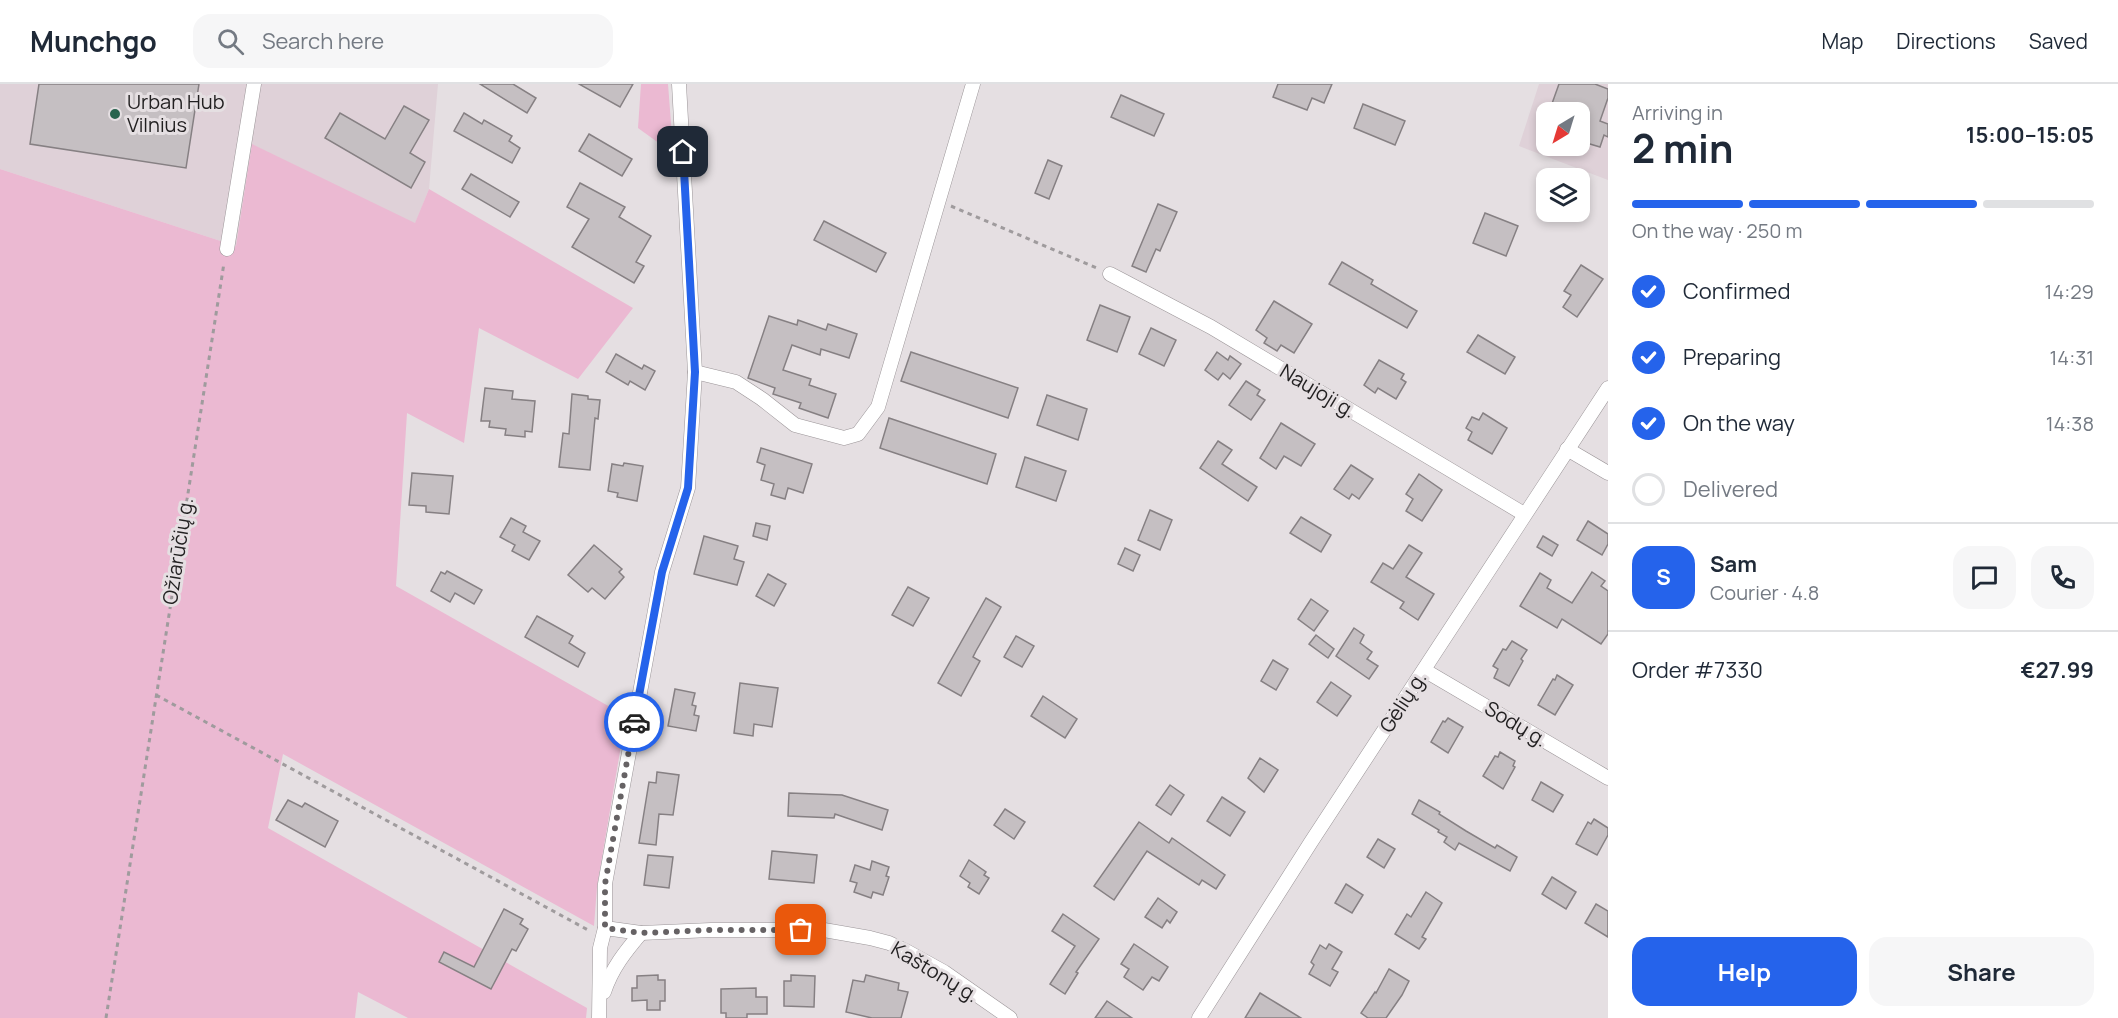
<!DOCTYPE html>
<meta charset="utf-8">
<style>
:root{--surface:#fff;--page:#f6f6f7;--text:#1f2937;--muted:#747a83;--line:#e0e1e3;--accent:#2563eb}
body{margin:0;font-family:Manrope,sans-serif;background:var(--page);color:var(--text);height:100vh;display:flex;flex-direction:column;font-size:22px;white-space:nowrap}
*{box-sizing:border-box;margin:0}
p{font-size:20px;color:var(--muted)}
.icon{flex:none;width:33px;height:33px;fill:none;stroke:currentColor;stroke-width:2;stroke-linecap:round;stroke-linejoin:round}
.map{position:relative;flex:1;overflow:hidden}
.side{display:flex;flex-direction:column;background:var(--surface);width:510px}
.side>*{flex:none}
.needle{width:39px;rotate:218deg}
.fabs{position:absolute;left:1536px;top:18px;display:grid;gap:12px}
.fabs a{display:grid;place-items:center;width:54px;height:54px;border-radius:12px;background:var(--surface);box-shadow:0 3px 9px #0003;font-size:30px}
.pin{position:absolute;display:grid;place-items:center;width:51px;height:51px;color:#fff;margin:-26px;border-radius:12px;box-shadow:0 3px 9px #0006}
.courier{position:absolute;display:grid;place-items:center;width:60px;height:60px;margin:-30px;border:4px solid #2563eb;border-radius:50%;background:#fff;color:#222;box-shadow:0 2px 8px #0007}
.head em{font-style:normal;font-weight:700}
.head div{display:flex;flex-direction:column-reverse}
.head{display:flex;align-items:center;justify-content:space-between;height:102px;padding:0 24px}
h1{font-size:39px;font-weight:700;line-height:45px}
.bar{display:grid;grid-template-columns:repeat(4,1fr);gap:9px 6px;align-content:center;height:72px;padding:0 24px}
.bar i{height:8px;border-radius:4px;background:var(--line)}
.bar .selected{background:var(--accent)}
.bar p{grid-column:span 4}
.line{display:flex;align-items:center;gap:15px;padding:0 24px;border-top:2px solid var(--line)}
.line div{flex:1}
.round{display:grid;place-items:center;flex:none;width:63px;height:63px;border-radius:18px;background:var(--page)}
ol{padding:0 24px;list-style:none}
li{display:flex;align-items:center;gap:18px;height:66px}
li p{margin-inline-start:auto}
li .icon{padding:6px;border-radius:50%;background:var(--accent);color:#fff;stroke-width:4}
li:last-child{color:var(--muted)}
li i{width:33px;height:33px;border:3px solid var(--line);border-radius:50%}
.action{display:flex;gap:12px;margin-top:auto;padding:12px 24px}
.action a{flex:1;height:69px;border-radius:18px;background:var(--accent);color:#fff;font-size:24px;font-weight:700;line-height:69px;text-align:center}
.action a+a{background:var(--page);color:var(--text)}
header{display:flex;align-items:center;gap:36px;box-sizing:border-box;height:84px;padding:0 30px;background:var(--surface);border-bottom:2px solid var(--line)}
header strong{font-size:28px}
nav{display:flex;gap:33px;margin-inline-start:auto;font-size:21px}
.search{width:420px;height:54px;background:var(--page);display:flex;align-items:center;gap:15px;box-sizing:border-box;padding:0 21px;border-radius:18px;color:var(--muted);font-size:22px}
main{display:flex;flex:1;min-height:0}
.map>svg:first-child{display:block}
.built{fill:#dfd1d8;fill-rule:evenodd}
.green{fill:#ebb9d2}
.building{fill:#c5bfc2;stroke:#868083;stroke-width:1.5}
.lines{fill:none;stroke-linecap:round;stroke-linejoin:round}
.minor-casing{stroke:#9b9598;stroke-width:15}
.path{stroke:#9f9b9d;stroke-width:3;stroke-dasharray:4.5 4.5;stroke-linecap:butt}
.minor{stroke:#fff;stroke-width:14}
.done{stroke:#666264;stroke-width:6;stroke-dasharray:0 10.8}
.route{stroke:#2563eb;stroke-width:8}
.poi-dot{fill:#28644e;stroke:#e5dfe2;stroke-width:2}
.labels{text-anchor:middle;stroke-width:6;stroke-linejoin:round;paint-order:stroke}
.poi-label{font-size:20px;fill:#211f20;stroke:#e5dfe2;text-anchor:start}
.street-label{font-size:20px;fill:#211f20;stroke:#e5dfe2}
</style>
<header>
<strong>Munchgo</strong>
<div class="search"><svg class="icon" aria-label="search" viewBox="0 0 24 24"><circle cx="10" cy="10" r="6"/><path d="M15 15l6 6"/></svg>Search here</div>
<nav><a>Map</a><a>Directions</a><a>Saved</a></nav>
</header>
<main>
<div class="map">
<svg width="1608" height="934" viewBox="0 0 1608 934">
<rect width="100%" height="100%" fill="#e5dfe2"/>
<!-- built -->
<g class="built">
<path d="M0,0H438L429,105L415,140L253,61L236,162L0,85Z"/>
<path d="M1539,0H1608V96L1519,62ZM1546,28H1580V62H1546Z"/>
</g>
<!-- green -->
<g class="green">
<path d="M641,0H668L673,65H667L638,44Z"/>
<path d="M252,60L415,139L429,105L633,224L578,295L479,244L464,359L407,329L396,502L626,632L597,803L594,842L283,670L268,744L587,924L586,934H408L358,908L355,934H0V85L236,162Z"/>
</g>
<!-- building -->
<g class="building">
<path d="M39,0H199L186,84L30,60Z"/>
<path d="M480,0H513L536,14L527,29Z"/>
<path d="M579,0H633L620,23Z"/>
<path d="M1278,0H1332L1324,19L1312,14L1307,26L1273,13Z"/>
<path d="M1559,0H1595L1608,5V14L1600,37L1608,40V53L1604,51L1600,63L1580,57L1585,43L1580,41V28H1549Z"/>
<path d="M1121,11L1164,30L1154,52L1111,33Z"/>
<path d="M1363,20L1405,37L1395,61L1354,44Z"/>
<path d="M404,22L429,36L410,69L425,78L411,104L325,54L340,29L385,55Z"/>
<path d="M464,29L482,40L484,36L512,52L509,57L520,64L512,79L454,47Z"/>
<path d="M589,50L632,75L622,92L579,67Z"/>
<path d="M1048,76L1062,82L1049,115L1035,109Z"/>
<path d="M471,90L519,118L510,133L462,105Z"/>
<path d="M580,99L625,123L619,133L651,152L636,178L644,182L634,199L572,163L589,135L567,123Z"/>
<path d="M1158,120L1177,128L1160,167L1156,165L1146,188L1132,182Z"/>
<path d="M1485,129L1518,142L1506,172L1473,159Z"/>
<path d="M824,137L886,169L876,188L814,156Z"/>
<path d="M1342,178L1373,196L1371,200L1417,227L1407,244L1329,200Z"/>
<path d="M1581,181L1603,195L1577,233L1563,223L1571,211L1564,207Z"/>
<path d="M1274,217L1312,240L1294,269L1281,261L1277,267L1264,259L1267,254L1256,246Z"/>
<path d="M1100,221L1130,233L1117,268L1087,256Z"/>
<path d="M769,232L797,241L798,236L826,246L828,240L857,250L849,274L821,265L820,271L792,261L783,286L811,295L809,301L836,310L828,334L799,324L801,319L773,310L775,304L748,294Z"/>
<path d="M1151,244L1176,256L1164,282L1139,270Z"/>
<path d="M1478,251L1515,273L1505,290L1467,268Z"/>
<path d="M911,268L1018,304L1008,334L901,297Z"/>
<path d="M1217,268L1228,276L1230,272L1241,280L1230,295L1223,289L1218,296L1205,286Z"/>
<path d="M616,270L642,285L644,281L655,287L645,306L630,297L628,301L606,288Z"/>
<path d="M1379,276L1404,290L1401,295L1406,298L1396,315L1378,304L1375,309L1364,301Z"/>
<path d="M1246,297L1260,306L1257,311L1265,316L1251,336L1229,321Z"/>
<path d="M485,304L513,307L512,315L535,317L532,348L525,347V353L505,351L506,345L489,343L490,337H481Z"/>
<path d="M572,310L588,312V315L600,316L598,335L595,334L590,386L559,383L563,349L569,350Z"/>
<path d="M1047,311L1087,325L1078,356L1037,341Z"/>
<path d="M1483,329L1507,344L1492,370L1468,356L1472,348L1466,344L1472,333L1479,336Z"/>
<path d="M889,334L996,370L987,400L880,364Z"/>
<path d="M1281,339L1315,360L1301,382L1284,372L1276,385L1260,374Z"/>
<path d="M1218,357L1232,366L1222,380L1257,403L1248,417L1200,384Z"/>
<path d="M761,364L812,380L803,409L788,404L785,415L771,411L774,400L761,396L765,381L757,378Z"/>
<path d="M1025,373L1066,387L1056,417L1016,403Z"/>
<path d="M624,379L643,382L637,417L617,413L618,409L608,407L612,380L623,382Z"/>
<path d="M1351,381L1373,395L1359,415L1352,410L1349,415L1334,405Z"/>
<path d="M412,389L453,392L449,430L426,428V422L409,421Z"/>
<path d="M1419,390L1442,406L1422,437L1406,427L1413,415L1406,410Z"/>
<path d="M1150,426L1172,436L1160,466L1138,456Z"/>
<path d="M1301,433L1331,451L1321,468L1290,449Z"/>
<path d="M511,434L526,442L523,448L540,457L529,476L512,467L515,461L500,453Z"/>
<path d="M1588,437L1608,450V460L1602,471L1577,456Z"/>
<path d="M756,439L770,442L767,456L753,452Z"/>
<path d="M704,452L738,462L734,475L744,478L737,501L694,490Z"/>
<path d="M1543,452L1558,461L1552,472L1537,463Z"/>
<path d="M594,461L622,485L619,488L624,493L605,515L592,504L588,508L568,491Z"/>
<path d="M1409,461L1422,469L1406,493L1434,510L1418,536L1400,524L1404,518L1371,498L1383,479L1393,485Z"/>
<path d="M1125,464L1140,471L1133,487L1118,480Z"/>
<path d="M447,487L482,506L474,520L455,509L450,518L431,507L441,488L445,490Z"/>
<path d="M1592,488L1605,497L1601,502L1608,507V550L1601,560L1562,535L1557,544L1520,522L1540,489L1551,496L1547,504L1572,519Z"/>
<path d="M768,490L786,500L774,522L756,512Z"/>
<path d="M908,503L929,514L913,542L892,531Z"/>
<path d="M986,514L1001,523L976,567L973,573L980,577L961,612L938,599Z"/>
<path d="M1311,515L1328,527L1314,547L1298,535Z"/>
<path d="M537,532L573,552L569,559L585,569L578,583L525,553Z"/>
<path d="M1354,544L1364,551L1360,559L1372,568L1367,575L1378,582L1369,595L1336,572Z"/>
<path d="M1316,551L1334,565L1328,574L1309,560Z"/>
<path d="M1016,552L1034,562L1022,583L1004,573Z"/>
<path d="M1512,557L1527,566L1521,575L1523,577L1509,602L1494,594L1498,585L1493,582L1503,565L1506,566Z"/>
<path d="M1273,576L1288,585L1276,606L1261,597Z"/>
<path d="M1557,591L1573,601L1555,631L1538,621L1553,595L1555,596Z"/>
<path d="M1331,598L1351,612L1337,632L1317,618Z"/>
<path d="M740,599L778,604L772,643L754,640L753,652L734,649Z"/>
<path d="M675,605L695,609L692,621L696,622L694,631L699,632L696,647L668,642Z"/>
<path d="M1043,612L1077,635L1065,654L1031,632Z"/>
<path d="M1448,634L1463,643L1448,669L1431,658L1443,637L1445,638Z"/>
<path d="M1500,668L1515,677L1513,682L1515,683L1503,705L1483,692L1495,672L1498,673Z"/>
<path d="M1260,674L1278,686L1264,708L1248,694Z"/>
<path d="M657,688L679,691L673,731L659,730L656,761L639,759L649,698L656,699Z"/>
<path d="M1541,698L1563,711L1553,728L1532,716Z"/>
<path d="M1170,701L1184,711L1171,731L1156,721Z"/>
<path d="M789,709L842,711L888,726L882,746L835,730L834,734L788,732Z"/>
<path d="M1222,713L1245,728L1230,752L1207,737Z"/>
<path d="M288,716L302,723L305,719L338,737L325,763L276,736Z"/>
<path d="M1419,716L1440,728L1439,730L1466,747L1495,764L1497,761L1517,773L1510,787L1459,759L1455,766L1444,758L1447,753L1438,748L1439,746L1412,730Z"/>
<path d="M1005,725L1025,738L1014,755L994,741Z"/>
<path d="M1594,735L1608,744V751L1597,771L1576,760L1588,738L1591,740Z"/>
<path d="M1139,738L1169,759L1172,754L1225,791L1216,805L1202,796L1199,801L1147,767L1114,816L1094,802Z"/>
<path d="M1378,755L1395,765L1384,784L1367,773Z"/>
<path d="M772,767L817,771L814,799L769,795Z"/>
<path d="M648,771L673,773L669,804L644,801Z"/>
<path d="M969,776L986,788L984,791L989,794L979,810L968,803L970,799L960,792Z"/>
<path d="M872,777L889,783L886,792L889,793L883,811L873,808L871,814L854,808L857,799L850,797L855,781L870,786Z"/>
<path d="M1552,793L1576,808L1566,825L1542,810Z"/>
<path d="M1346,800L1363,811L1352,829L1335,819Z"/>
<path d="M1426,808L1442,819L1422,853L1426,855L1419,865L1395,850L1407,830L1411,833Z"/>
<path d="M1158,814L1177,828L1170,839L1167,836L1162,844L1145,833Z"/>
<path d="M1596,820L1608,827V853L1585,839Z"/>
<path d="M504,825L523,835L520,840L528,845L516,867L512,865L491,905L439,878L444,868L474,883Z"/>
<path d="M1063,830L1099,855L1076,888L1078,889L1065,910L1050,900L1075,862L1052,847Z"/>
<path d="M1134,860L1168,883L1159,897L1152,893L1143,906L1124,893L1129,885L1121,880Z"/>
<path d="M1329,860L1342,868L1332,885L1338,888L1330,902L1309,890L1314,881L1311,878L1320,861L1326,865Z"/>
<path d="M1389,885L1409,897L1402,911L1386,934H1368L1361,929L1375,908L1376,909Z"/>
<path d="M658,891V896H665V917H660V926H647V916L632,917V904H637V892Z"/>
<path d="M791,891L815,892L814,923L784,922V897H791Z"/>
<path d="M866,891L899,899L898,906L908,908L901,934H872L846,928L853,896L864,898Z"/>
<path d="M756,904V913H767V930H747V934H726V929H721V905Z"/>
<path d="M1260,909L1278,920L1301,934H1245Z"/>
<path d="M1107,917L1132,934H1095Z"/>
</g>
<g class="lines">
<defs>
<g id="minor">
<path d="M227,165L254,0"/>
<path d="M1110,190L1211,243L1524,430"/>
<path d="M695,288L736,298L762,315L795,341L844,354L858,350L878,323L973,0"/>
<path d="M1567,365L1608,389"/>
<path d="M1424,586L1608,694"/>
<path d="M605,844L641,849L711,846H824L870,854L889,859L906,867L944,888L1010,934"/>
<path d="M604,908C612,884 625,868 641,849"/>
<path d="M599,934L600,864L605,844V800L662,488L688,404L695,288L679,0"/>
<path d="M1199,934L1311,758L1608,304"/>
</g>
</defs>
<!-- minor casing -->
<use href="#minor" class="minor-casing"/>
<!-- path -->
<g class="path">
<path d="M951,122L1099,185"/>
<path d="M156,611L588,846H591"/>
<path d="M106,934L224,179"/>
</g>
<!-- minor -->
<use href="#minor" class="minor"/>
</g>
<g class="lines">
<!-- done -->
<path class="done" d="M634,638L605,800V844L641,849L711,846H801"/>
<!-- route -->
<path class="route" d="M634,638L662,488L688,404L695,288L683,68"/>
</g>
<!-- markers -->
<circle class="poi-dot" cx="115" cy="30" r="6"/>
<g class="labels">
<!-- poi labels -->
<g class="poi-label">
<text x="127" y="25">Urban Hub<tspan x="127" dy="23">Vilnius</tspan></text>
</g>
<!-- street labels -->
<g class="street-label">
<text transform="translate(1318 307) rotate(31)" y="7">Naujoji g.</text>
<text transform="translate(178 467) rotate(-81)" y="7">Ožiarūčių g.</text>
<text transform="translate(1403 618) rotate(-57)" y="7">Gėlių g.</text>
<text transform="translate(1516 640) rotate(31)" y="7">Sodų g.</text>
<text transform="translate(935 888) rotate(31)" y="7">Kaštonų g.</text>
</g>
</g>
</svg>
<div class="fabs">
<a><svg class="needle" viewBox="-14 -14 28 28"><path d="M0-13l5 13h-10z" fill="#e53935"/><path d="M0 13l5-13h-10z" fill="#747a83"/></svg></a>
<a><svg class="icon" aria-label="layers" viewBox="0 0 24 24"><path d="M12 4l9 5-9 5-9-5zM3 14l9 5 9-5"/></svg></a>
</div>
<div class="pin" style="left:801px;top:846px;background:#ea580c"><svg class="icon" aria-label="bag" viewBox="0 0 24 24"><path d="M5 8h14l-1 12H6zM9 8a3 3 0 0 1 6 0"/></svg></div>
<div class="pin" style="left:683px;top:68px;background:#1f2937"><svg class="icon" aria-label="home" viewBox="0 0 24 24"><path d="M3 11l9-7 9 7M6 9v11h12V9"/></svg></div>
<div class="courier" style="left:634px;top:638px"><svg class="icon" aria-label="car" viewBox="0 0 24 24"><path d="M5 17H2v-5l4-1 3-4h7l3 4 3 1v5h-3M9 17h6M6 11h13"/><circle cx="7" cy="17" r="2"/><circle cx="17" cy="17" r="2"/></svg></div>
</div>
<section class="side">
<div class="head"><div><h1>2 min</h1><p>Arriving in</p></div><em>15:00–15:05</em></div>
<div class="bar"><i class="selected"></i><i class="selected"></i><i class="selected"></i><i></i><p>On the way · 250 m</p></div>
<ol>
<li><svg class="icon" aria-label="check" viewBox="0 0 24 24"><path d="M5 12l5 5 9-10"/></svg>Confirmed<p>14:29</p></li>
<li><svg class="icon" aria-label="check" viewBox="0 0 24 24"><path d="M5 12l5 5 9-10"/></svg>Preparing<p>14:31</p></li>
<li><svg class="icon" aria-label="check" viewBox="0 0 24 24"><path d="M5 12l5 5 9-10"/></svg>On the way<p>14:38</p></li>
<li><i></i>Delivered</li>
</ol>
<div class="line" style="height:108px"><b class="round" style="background:var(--accent);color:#fff">S</b><div><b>Sam</b><p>Courier · 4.8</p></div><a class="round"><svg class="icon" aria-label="chat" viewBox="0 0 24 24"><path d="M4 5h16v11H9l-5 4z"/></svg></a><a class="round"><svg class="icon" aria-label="phone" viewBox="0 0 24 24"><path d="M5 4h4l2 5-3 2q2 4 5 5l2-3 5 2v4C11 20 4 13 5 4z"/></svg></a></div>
<div class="line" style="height:78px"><div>Order #7330</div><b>€27.99</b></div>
<div class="action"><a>Help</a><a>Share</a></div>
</section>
</main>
